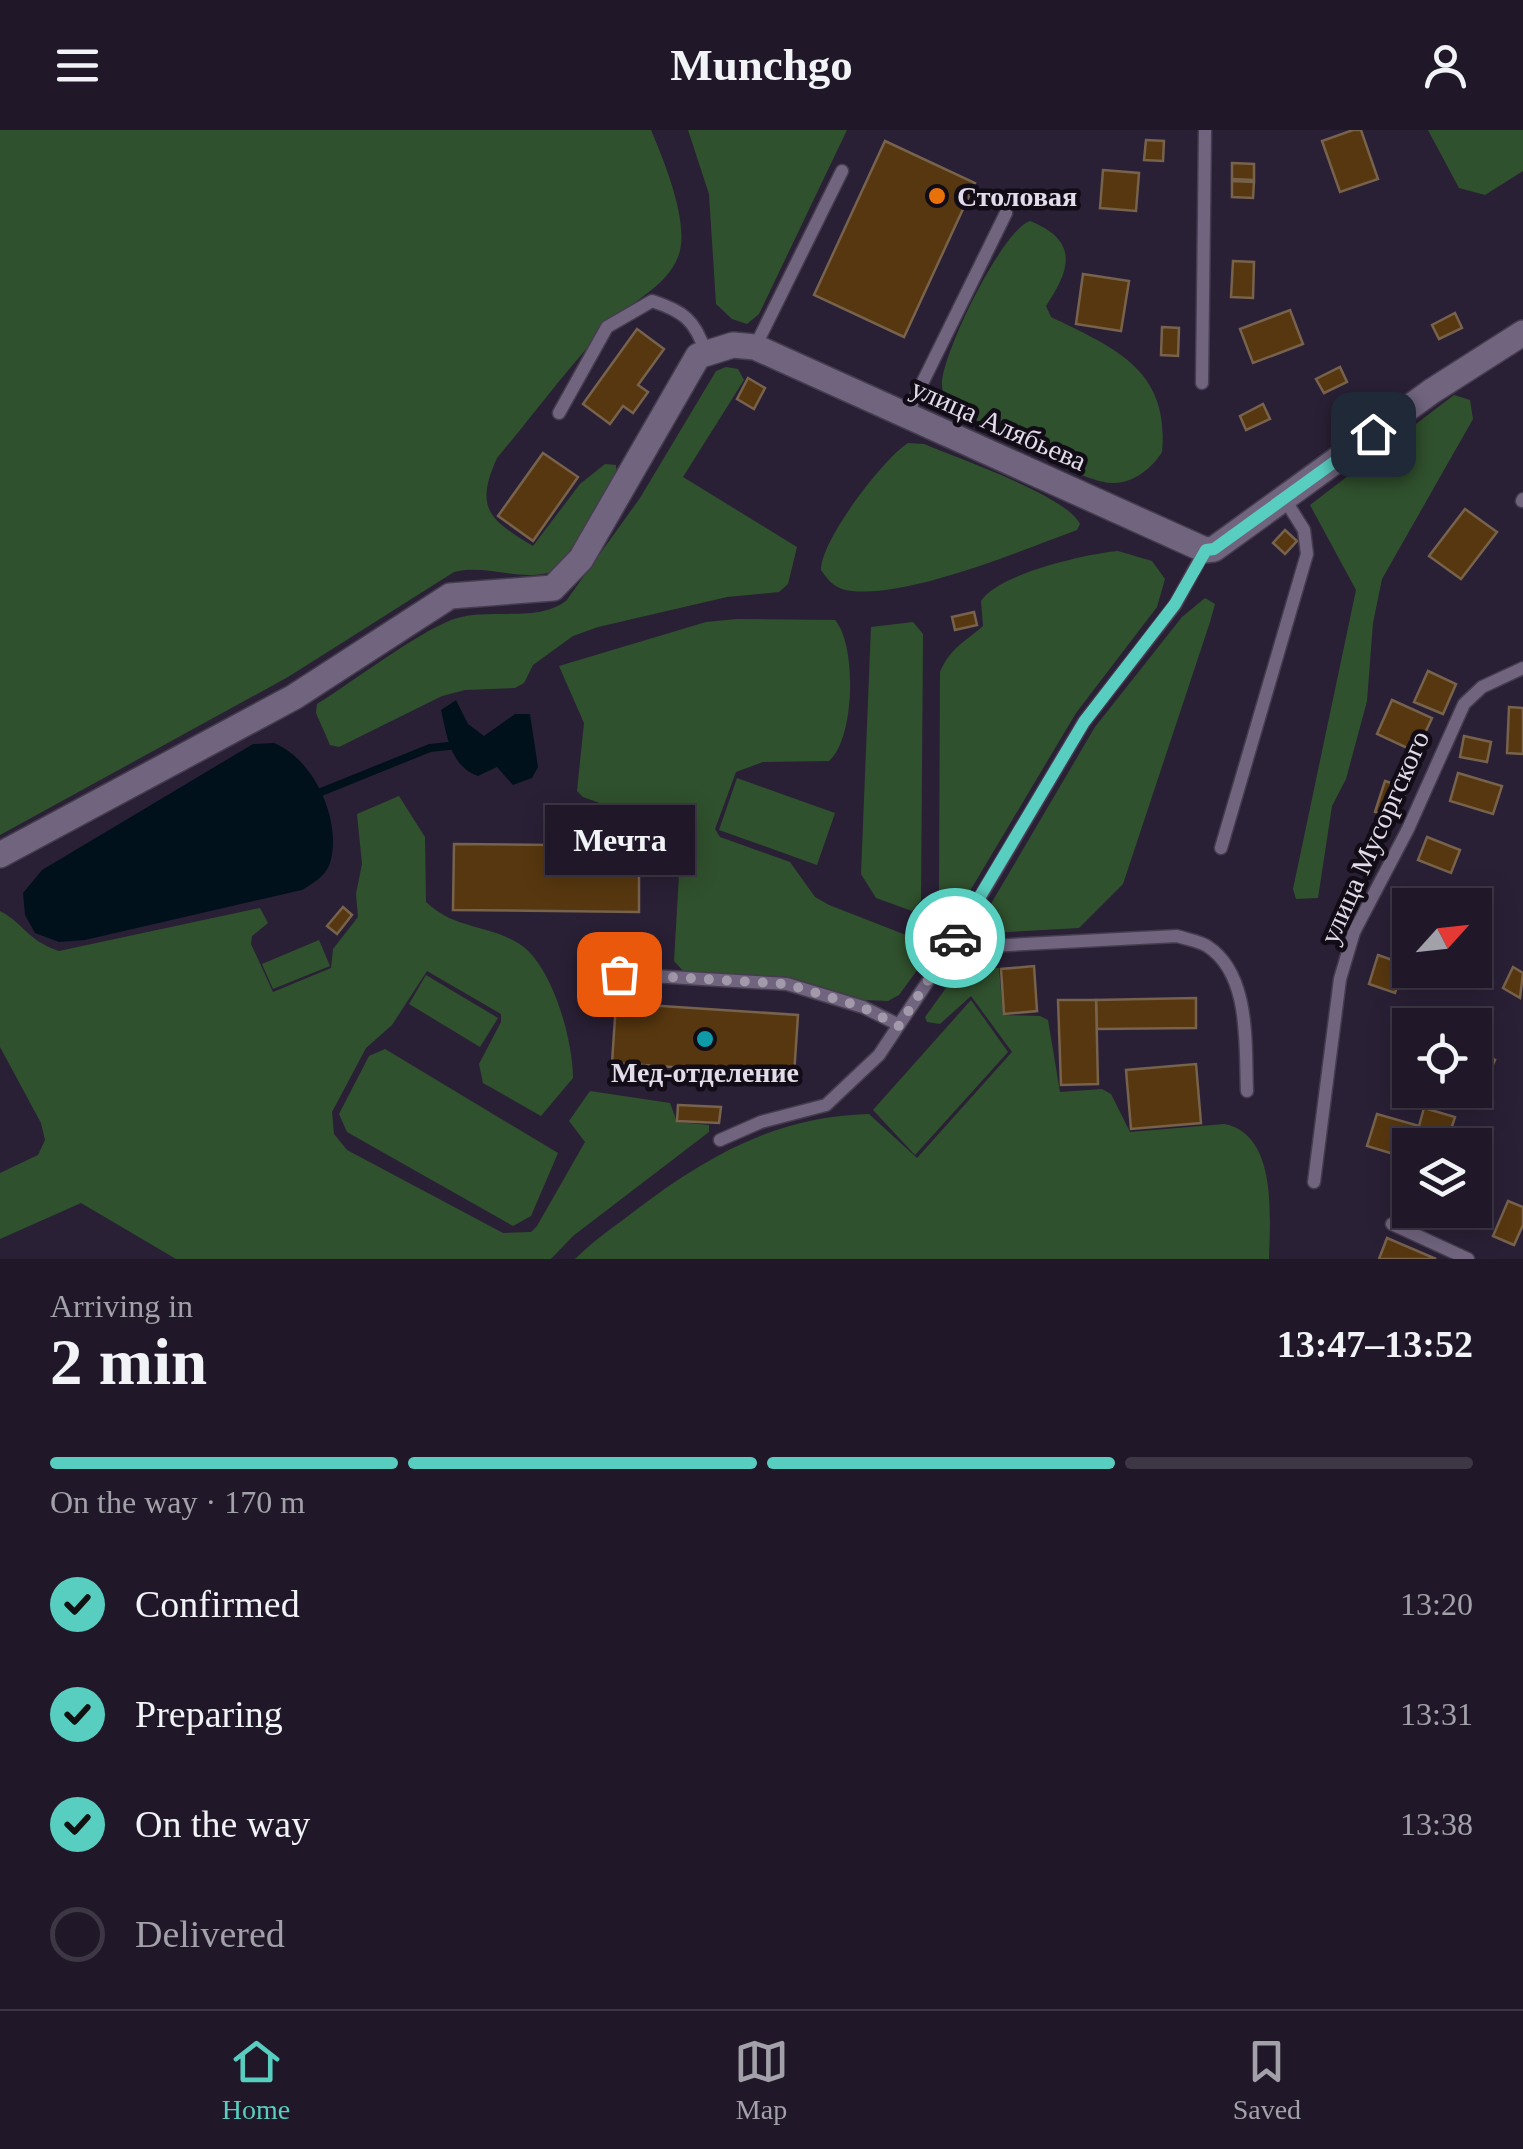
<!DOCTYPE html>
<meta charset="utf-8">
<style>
:root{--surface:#201828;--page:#282130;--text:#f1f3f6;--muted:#a2a0a8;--line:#3d3745;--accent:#58cec0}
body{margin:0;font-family:"Times New Roman",serif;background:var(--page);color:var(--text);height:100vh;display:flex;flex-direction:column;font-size:38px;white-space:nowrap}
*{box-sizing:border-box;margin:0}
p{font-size:32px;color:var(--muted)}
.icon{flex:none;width:55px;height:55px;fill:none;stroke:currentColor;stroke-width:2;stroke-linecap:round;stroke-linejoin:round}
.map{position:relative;height:1129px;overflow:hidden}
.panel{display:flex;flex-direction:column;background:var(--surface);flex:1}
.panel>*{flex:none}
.needle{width:65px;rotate:63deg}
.controls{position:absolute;left:1392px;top:758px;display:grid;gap:20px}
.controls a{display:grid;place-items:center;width:100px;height:100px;border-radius:0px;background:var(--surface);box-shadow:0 5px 25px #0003,0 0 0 2px var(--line);font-size:50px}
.pin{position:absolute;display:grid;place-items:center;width:85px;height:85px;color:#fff;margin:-42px;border-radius:20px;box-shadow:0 5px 15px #0006}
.courier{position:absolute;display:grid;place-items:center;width:100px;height:100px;margin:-50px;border:8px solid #58cec0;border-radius:50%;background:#fff;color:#222;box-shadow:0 2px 12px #0007}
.bubble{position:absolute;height:70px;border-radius:0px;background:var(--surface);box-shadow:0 5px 25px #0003,0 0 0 2px var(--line);font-size:32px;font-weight:800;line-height:70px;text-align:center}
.headline em{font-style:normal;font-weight:800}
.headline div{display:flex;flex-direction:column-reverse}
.headline{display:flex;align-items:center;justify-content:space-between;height:170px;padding:0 50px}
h1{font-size:65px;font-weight:800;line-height:75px}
.bar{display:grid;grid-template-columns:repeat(4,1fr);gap:15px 10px;align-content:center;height:120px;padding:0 50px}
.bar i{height:12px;border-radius:8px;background:var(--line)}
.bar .selected{background:var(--accent)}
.bar p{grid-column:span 4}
ol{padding:0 50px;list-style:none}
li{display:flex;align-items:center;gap:30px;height:110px}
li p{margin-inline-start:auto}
li .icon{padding:10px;border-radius:50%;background:var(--accent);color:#111;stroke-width:4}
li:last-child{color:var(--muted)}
li i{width:55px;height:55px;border:5px solid var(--line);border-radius:50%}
header{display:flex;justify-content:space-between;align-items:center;height:130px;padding:0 50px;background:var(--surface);font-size:45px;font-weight:800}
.dock{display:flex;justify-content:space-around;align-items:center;height:140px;border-top:2px solid var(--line);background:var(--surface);font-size:28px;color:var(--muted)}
.dock a{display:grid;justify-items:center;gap:5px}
.dock .selected{color:var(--accent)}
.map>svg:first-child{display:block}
.green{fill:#30512d}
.water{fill:#00111c}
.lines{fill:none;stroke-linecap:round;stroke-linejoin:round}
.stream{stroke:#00111c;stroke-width:8}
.building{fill:#57370f;stroke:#77624c;stroke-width:2.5}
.service-casing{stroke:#453c4e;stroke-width:15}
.minor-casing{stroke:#453c4e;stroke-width:28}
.service{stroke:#70647e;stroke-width:12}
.minor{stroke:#70647e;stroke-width:25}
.done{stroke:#a29aab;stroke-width:10;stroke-dasharray:0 18}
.route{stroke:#58cec0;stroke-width:12}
.food-dot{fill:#e8710a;stroke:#110c16;stroke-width:4}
.culture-dot{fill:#0f9aa8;stroke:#110c16;stroke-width:4}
.labels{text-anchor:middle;stroke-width:9;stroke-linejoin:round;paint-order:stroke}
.poi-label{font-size:28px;font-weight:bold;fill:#e2dcea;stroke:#110c16;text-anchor:start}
.street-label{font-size:28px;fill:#e2dcea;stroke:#110c16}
</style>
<header><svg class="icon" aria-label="menu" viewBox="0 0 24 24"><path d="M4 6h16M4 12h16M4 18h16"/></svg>Munchgo<svg class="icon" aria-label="person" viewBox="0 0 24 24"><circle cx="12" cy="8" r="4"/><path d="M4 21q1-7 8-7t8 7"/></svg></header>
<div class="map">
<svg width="1523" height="1129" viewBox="0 0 1523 1129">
<rect width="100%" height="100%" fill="#2a2036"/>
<!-- green -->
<g class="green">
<path d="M0,0H651C664,31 691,95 678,127C666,157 633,170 612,191C571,233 535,283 497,328C474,379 490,390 533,416L580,354L605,334L616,335L617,349L558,439C525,455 489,433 454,442L288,547L0,705Z"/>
<path d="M688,0H847L759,184L747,194L732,189L716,174L709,64Z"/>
<path d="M1428,0H1523V41L1485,65L1459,58Z"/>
<path d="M1030,91C1080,111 1070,140 1046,176L1051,187C1115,218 1170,240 1162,322C1152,338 1133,354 1112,353C1075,351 987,295 951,276C946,269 942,263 942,254C942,224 1002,100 1030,91Z"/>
<path d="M726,237L738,239L744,250L683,347L797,417L788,454L779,462L727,467L598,497L573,506L533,535L524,553L515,558L465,560L442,566L339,617L330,615L316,583L317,574C354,551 414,505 451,490C487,476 535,494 566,471L640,368L716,241Z"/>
<path d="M1454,265L1470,270L1473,289L1382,449L1373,493L1367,571L1346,649L1332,676L1318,768L1296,769L1293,759L1356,460L1310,375Z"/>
<path d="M908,313L924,314C957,328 1067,366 1080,394L1077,400C1020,421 911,467 852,461C837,460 829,452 821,440C821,410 883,329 908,313Z"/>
<path d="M1118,421L1152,431L1165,449L1157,477L1076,583L964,771L946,772L939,761L940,542C951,517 965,512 983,496L981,471C998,444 1085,424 1118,421Z"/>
<path d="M1205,468L1215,474L1210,492L1123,754L1079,798L990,803L979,796L985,784L1095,597L1182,487Z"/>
<path d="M737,489L835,490C857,515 855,609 829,631L763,632L736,642L715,699L720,707L790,732L815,767L829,775L924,812L926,828L899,865L888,871L865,870L789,847L684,842L674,831L681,711L672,699L583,667L577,661L584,593L559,536L706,492Z"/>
<path d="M913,492L923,504L921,770L912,781L876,768L861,744L871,497Z"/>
<path d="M737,648L835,683L817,735L719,700Z"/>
<path d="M399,666L425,707L426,772C454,799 486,794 518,813C552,833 573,910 573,948L541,986L483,953L479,934L501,892V884L427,841L392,895L366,918L332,982L334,1004L347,1020L503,1103L531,1102L537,1096L585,1012L569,991L590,961L670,973L677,992L709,995V1002L573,1106L551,1129H176L81,1073L0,1109V1043L38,1025L45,1010L41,993L0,917V781C26,795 25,809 59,821L260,778L268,793L252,806L251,814L273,862L331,838L333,819L358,787L356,764L362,734L357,684Z"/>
<path d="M319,810L330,836L273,859L262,834Z"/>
<path d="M972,837L999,838L1003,885L1040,886L1048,890L1060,962L1102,959L1111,964L1130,1002L1224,994C1278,1004 1270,1088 1269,1129H575C593,1111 615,1096 636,1080C707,1026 777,986 869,984L917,1028L1012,922L971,866L940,894L927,892L925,887L959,840Z"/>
<path d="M426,845L498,888L480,917L409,874Z"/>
<path d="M971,870L1008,922L915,1025L873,980Z"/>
<path d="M385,919L558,1023L531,1086L513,1096L347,1002L339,984L369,926Z"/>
</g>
<!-- water -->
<g class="water">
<path d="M456,570L468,594L484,606L515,584H530L538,637L532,648L513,655L497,637L478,646C450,636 447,606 441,580Z"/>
<path d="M274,613C313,628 343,691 330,733C326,746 312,754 302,760L85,810L59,812L35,803L25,785L23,763L42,740L253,614Z"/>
</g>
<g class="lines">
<!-- stream -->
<path class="stream" d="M321,662L430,618L458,615"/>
</g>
<!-- building -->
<g class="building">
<path d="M1353,0H1361L1378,49L1340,62L1322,11Z"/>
<path d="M1146,10L1164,11L1163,31L1144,30Z"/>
<path d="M885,11L975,53L904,207L814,165Z"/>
<path d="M1232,33L1254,34V50L1232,49Z"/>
<path d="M1103,40L1139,43L1136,81L1100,78Z"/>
<path d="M1232,51L1254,52L1253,68L1232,67Z"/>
<path d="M1233,131L1254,132L1253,168L1231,167Z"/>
<path d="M1083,144L1129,151L1121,201L1076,194Z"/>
<path d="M1290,180L1303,214L1253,233L1240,199Z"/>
<path d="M1455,183L1462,198L1439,209L1432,195Z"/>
<path d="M1162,197L1179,198L1178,226L1161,225Z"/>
<path d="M637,199L664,219L638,255L648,262L633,283L623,276L610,294L583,274Z"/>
<path d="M1340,237L1347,252L1324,263L1316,249Z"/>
<path d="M748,248L765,258L754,279L737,269Z"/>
<path d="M1263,274L1270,289L1246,300L1240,286Z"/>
<path d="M543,323L578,347L533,411L498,386Z"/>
<path d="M1465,379L1497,402L1461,449L1429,426Z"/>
<path d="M1285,400L1297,411L1285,424L1273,413Z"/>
<path d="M974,482L977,495L955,500L952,487Z"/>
<path d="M1428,541L1456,554L1443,584L1414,572Z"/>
<path d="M1392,570L1432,588L1416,622L1377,604Z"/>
<path d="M1509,577L1523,578V624L1507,623Z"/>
<path d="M1464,606L1491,612L1487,632L1460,627Z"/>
<path d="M1458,643L1502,656L1493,684L1450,671Z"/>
<path d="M1385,651L1407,658L1397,689L1375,682Z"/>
<path d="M1427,707L1460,720L1451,743L1418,730Z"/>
<path d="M454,714L639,716V782L453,780Z"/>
<path d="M343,777L352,785L337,804L327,796Z"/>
<path d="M1475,797L1490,804L1475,837Z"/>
<path d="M1378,825L1404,834L1395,863L1369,854Z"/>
<path d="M1034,836L1037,881L1004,884L1001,839Z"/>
<path d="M1513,837L1523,843L1520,868L1503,858Z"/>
<path d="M1196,868V898L1097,899L1096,870Z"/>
<path d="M1058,870H1096L1098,954L1061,955Z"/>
<path d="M616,873L798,885L794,945L612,933Z"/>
<path d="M1475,921L1495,930L1474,977L1437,960H1475Z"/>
<path d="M1196,934L1201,993L1131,999L1126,940Z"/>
<path d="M678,975L721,977L719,993L677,991Z"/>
<path d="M1424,978L1455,987L1446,1015H1410V1029L1367,1016L1377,984L1419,996Z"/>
<path d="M1508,1071L1523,1077V1095L1514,1115L1493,1106Z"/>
<path d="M1387,1108L1436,1129H1379Z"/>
</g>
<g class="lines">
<defs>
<g id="service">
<path d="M755,217L842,41"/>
<path d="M1202,253L1205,0"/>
<path d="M559,283L607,197L652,171C683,181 695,190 705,221"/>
<path d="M906,286L1006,83"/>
<path d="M1522,371L1523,369"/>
<path d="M1221,718L1307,424L1304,400L1284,368"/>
<path d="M950,818L1177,806C1186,809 1199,811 1207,816C1251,844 1245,916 1247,961"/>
<path d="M619,844L787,854L863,877L899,895"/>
<path d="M720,1010L761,992L826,975L879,925L950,818L1084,592L1175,475L1205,420"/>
<path d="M1314,1052L1340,849L1354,802L1408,699L1464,574L1482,557L1523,538"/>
<path d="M1392,1094L1468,1129"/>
</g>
<path id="minor" d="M0,725L294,567L450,466L553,458L581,429L698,226L733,215L755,217L1205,420L1214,419L1432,261L1523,203"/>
</defs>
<!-- service casing -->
<use href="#service" class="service-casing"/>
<!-- minor casing -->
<use href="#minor" class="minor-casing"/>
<!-- service -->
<use href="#service" class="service"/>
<!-- minor -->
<use href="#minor" class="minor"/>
</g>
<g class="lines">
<!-- done -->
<path class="done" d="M619,844L787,854L862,877L899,896L955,808"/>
<!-- route -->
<path class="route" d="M955,808L1084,592L1175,474L1206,420L1214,419L1373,304"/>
</g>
<!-- markers -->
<circle class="food-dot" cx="937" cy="66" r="10"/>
<circle class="culture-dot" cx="705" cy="909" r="10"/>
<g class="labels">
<!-- poi labels -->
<g class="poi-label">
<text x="957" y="76">Столовая</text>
<text x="705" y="952" text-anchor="middle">Мед-отделение</text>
</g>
<!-- street labels -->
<g class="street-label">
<text transform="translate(999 294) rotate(24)" y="10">улица Алябьева</text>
<text transform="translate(1374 707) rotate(-66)" y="10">улица Мусоргского</text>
</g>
</g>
</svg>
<div class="controls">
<a><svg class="needle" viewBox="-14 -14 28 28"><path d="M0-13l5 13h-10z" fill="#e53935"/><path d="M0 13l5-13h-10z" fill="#a2a0a8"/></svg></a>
<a><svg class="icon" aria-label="locate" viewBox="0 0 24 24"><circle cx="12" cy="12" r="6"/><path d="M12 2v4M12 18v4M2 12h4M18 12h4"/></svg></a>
<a><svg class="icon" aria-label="layers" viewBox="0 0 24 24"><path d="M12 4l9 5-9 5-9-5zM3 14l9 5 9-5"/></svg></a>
</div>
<div class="pin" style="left:619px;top:844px;background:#ea580c"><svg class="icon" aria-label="bag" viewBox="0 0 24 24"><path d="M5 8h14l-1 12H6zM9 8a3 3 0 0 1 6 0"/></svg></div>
<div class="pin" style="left:1373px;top:304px;background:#1f2937"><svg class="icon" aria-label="home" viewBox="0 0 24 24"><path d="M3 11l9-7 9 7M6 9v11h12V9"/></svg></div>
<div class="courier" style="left:955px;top:808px"><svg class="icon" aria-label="car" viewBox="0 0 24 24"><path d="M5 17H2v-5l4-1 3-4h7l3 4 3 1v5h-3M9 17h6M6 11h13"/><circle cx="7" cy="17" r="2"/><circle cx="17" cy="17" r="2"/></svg></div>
<div class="bubble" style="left:545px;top:675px;width:150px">Мечта</div>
</div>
<section class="panel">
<div class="headline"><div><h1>2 min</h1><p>Arriving in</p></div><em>13:47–13:52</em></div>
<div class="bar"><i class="selected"></i><i class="selected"></i><i class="selected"></i><i></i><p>On the way · 170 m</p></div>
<ol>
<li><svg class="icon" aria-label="check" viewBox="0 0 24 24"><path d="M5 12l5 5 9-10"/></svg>Confirmed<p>13:20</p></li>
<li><svg class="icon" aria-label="check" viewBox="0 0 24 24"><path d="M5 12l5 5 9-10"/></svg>Preparing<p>13:31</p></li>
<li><svg class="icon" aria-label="check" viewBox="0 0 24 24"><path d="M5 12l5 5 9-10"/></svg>On the way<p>13:38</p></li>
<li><i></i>Delivered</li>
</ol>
</section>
<nav class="dock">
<a class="selected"><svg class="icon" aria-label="home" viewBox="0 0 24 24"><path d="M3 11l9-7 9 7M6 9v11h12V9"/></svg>Home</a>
<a><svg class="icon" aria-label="map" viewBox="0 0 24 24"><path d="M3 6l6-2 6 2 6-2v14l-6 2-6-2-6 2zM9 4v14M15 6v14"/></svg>Map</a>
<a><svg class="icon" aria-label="saved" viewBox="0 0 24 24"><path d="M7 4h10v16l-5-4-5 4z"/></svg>Saved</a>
</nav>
